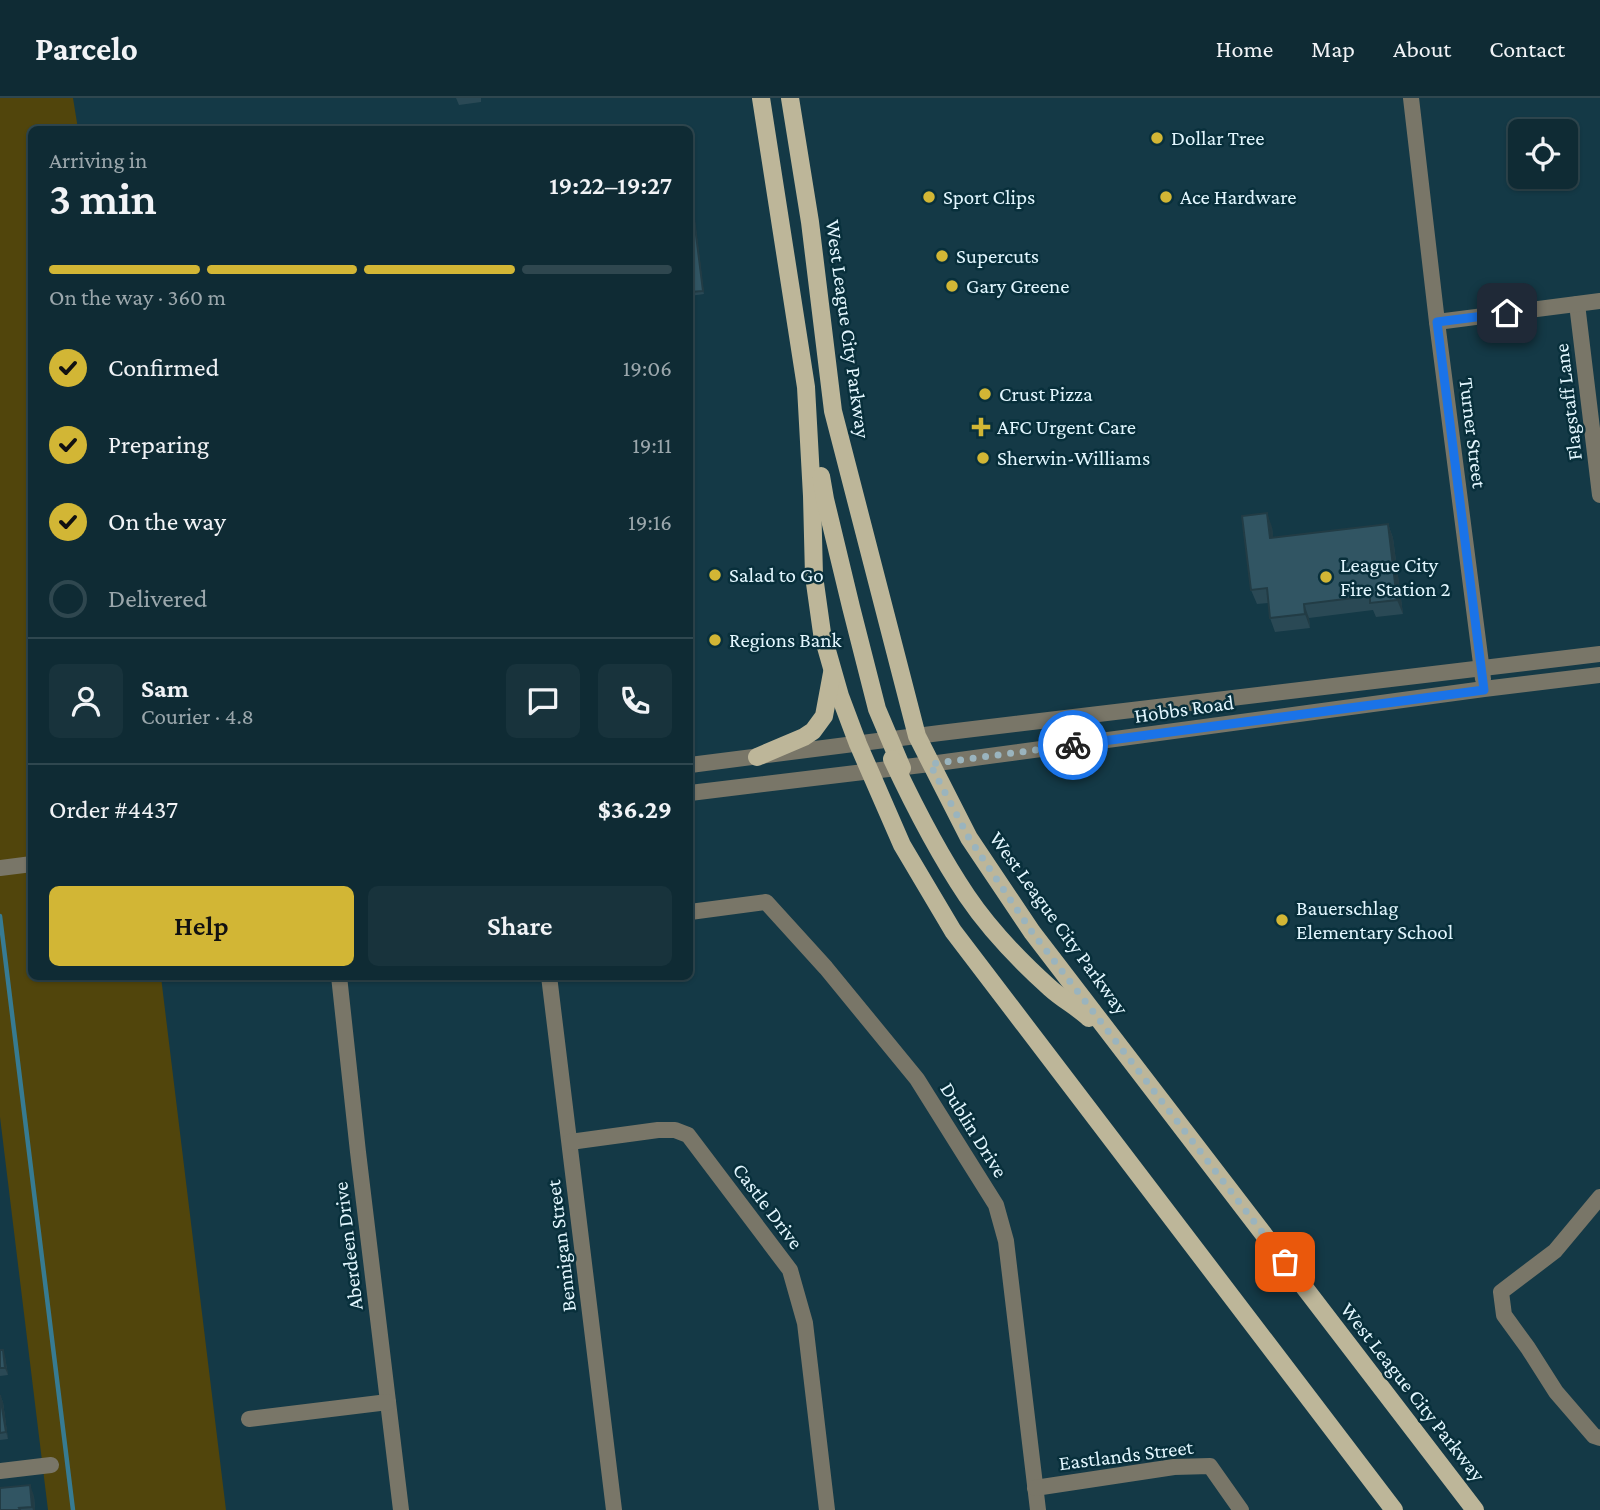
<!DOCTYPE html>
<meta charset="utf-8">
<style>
:root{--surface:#0f2b34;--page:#18333c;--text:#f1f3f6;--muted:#9ba7ac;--line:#2f474f;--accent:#d2b635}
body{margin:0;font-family:"Crimson Pro",serif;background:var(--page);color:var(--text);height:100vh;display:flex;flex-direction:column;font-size:26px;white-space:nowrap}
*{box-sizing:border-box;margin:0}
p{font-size:23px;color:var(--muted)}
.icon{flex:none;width:38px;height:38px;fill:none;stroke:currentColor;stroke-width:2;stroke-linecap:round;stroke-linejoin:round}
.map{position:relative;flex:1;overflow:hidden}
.drawer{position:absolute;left:28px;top:28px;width:665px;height:854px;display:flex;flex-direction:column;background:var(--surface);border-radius:10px;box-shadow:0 2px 5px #0004,0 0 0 2px var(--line)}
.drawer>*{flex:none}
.controls{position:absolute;left:1508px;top:21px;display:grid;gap:14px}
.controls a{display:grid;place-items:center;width:70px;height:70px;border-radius:10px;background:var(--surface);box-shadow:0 2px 5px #0004,0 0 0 2px var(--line);font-size:35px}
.pin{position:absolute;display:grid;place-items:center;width:60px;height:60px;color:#fff;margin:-30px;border-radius:14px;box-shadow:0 4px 10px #0006}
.courier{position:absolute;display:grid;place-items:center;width:70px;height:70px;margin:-35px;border:5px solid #1a73e8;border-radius:50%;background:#fff;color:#222;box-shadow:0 2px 9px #0007}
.summary em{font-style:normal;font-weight:600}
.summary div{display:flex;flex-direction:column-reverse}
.summary{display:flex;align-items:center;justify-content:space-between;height:119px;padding:0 21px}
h1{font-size:46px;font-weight:600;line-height:52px}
.bar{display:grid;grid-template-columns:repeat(4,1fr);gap:10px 7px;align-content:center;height:84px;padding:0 21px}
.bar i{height:9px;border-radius:5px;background:var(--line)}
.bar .current{background:var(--accent)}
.bar p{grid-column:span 4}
.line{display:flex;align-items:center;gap:18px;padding:0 21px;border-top:2px solid var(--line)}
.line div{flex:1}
.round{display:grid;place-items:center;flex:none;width:74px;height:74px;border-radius:10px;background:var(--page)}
ol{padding:0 21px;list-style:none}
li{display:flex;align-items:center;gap:21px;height:77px}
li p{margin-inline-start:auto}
li .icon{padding:7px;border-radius:50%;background:var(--accent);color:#111;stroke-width:4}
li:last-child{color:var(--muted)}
li i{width:38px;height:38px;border:4px solid var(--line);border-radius:50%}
.cta{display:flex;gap:14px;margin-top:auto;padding:14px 21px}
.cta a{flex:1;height:80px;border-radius:10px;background:var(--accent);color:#111;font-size:28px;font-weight:600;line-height:80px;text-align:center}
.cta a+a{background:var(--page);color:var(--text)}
header{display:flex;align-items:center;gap:42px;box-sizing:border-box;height:98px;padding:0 35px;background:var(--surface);border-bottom:2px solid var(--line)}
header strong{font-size:33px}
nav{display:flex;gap:38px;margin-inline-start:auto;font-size:24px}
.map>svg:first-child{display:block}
.green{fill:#51450c}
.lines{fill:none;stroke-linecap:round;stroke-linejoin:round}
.stream{stroke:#377b92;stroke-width:4.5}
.minor{stroke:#797668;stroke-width:16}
.major{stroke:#bdb699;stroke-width:18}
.wall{fill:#2a4955}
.shaded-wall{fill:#223c45}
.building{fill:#315563;stroke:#223c45;stroke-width:2}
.done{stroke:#9ab4be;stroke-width:7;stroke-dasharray:0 12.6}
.route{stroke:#1a73e8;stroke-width:9}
.poi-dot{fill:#d2b635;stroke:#082f3b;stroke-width:2.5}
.labels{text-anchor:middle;stroke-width:5;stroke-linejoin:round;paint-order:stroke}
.poi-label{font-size:21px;fill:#e2f6fe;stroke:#082f3b;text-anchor:start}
.street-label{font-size:21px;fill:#e2f6fe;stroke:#082f3b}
</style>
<header>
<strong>Parcelo</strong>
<nav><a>Home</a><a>Map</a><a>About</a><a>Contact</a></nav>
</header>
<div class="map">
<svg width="1600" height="1412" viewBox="0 0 1600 1412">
<rect width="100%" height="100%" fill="#143946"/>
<!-- green -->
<path class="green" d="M0,0H73L78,31L32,32V878L161,879L226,1412H48L0,1019Z"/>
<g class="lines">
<!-- stream -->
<path class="stream" d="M0,818L73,1412"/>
<!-- minor -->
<g class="minor">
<path d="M1411,0L1437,224L1483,581"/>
<path d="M1577,206L1600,397"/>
<path d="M1437,224L1600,203"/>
<path d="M690,667L940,635L1600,556"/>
<path d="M690,695L930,666L1484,591L1600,577"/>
<path d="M0,770L32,766"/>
<path d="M690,814L766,804L826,870L917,981L996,1107L1006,1143L1038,1412"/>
<path d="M339,878L358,1054L401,1412"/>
<path d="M549,878L614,1412"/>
<path d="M570,1044L658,1032H675L688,1037L790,1172L805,1225L827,1412"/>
<path d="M1600,1099L1555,1153L1501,1194L1504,1217L1528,1250L1556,1294L1594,1338L1600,1340"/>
<path d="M249,1321L388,1304"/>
<path d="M0,1373L51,1367"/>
<path d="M1035,1390L1174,1369L1210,1368L1241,1412"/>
</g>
<!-- major -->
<g class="major">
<path d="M761,0L806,289L812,398L814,478L822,535L840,598L858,646L902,747L953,833L1394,1412"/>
<path d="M790,0L810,124L833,313L917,638L969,740L1032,834L1475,1412"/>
<path d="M821,378L825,401L851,509L877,611L902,670"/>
<path d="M757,659L804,639L813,633L824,618L832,575"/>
<path d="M892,661C914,708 938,755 967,798C990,832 1020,863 1050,890C1062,901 1077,909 1089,920"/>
</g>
</g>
<!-- wall -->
<g class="wall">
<path d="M456,0H481V4L459,7Z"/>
<path d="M690,83L704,196L690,198Z"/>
<path d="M1388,426L1393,440L1403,516L1376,519L1373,512L1309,520L1310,530L1275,534L1270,520L1268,505L1257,506L1251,492L1272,429L1273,440Z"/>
<path d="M0,1252L5,1259L8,1277L0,1278Z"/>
<path d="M0,1297L3,1304L8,1341L0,1342Z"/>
<path d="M34,1398L35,1412H0Z"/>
</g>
<!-- shaded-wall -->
<g class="shaded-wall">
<path d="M690,83L704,196L703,193Z"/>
<path d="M1267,415L1272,429L1275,455L1270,440Z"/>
<path d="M1388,426L1393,440L1403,516L1397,502Z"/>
<path d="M1304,506L1309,520L1310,530L1305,516Z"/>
<path d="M3,1252L5,1259L8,1277L5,1270Z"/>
<path d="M0,1297L3,1304L8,1341L6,1334Z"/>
<path d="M30,1387L34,1398L35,1412H33L32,1409Z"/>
</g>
<!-- building -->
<g class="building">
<path d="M690,88L703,193L690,194Z"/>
<path d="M1267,415L1270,440L1388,426L1397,502L1370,505V498L1304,506L1305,516L1270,520L1267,490L1251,492L1242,418Z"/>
<path d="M0,1252H3L5,1270H0Z"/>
<path d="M0,1297L6,1334L0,1335Z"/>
<path d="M30,1387L32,1409L19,1410L20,1412H0V1390Z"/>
</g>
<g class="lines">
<!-- done -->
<path class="done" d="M1073,647L930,666L969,740L1032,834L1285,1164"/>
<!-- route -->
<path class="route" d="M1073,647L1484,592L1437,224L1507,215"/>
</g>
<!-- markers -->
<g class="poi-dot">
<circle cx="1157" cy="40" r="7"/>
<circle cx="929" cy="99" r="7"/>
<circle cx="1166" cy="99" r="7"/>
<circle cx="942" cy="158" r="7"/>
<circle cx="952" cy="188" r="7"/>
<circle cx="985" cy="296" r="7"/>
<path d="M977.5 318.5h7v7h7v7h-7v7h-7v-7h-7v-7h7z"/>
<circle cx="983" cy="360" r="7"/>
<circle cx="715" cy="477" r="7"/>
<circle cx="1326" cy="479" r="7"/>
<circle cx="715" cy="542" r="7"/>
<circle cx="1282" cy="822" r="7"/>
</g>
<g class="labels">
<!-- poi labels -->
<g class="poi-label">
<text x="1171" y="47">Dollar Tree</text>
<text x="943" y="106">Sport Clips</text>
<text x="1180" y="106">Ace Hardware</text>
<text x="956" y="165">Supercuts</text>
<text x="966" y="195">Gary Greene</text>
<text x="999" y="303">Crust Pizza</text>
<text x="997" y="336">AFC Urgent Care</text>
<text x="997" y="367">Sherwin-Williams</text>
<text x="1340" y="474">League City<tspan x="1340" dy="24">Fire Station 2</tspan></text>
<text x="729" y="484">Salad to Go</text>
<text x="729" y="549">Regions Bank</text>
<text x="1296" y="817">Bauerschlag<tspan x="1296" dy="24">Elementary School</tspan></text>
</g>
<!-- street labels -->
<g class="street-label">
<text transform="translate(848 231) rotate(82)" y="7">West League City Parkway</text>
<text transform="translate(1568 304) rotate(-97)" y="7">Flagstaff Lane</text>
<text transform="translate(1473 335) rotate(83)" y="7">Turner Street</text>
<text transform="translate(1184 611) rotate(-8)" y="7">Hobbs Road</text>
<text transform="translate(1059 825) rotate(54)" y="7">West League City Parkway</text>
<text transform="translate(974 1032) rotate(58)" y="7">Dublin Drive</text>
<text transform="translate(768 1108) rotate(53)" y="7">Castle Drive</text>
<text transform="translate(348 1148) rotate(-97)" y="7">Aberdeen Drive</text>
<text transform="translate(561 1148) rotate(-97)" y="7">Bennigan Street</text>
<text transform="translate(1413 1294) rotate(52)" y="7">West League City Parkway</text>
<text transform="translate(1126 1357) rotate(-7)" y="7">Eastlands Street</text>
</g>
</g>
</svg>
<div class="controls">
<a><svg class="icon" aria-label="locate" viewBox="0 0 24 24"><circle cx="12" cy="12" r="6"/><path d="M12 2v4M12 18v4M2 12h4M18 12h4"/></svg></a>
</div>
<div class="pin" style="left:1285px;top:1164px;background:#ea580c"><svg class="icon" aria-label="bag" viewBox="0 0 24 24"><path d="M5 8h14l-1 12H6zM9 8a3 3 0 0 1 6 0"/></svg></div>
<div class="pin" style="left:1507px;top:215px;background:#1f2937"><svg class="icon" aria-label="home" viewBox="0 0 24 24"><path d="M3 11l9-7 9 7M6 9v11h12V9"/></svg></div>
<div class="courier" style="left:1073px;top:647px"><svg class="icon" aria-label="bike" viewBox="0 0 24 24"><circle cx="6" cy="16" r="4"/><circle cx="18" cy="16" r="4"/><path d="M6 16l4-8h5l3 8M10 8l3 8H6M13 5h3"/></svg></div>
<section class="drawer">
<div class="summary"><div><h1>3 min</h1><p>Arriving in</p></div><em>19:22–19:27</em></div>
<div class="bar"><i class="current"></i><i class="current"></i><i class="current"></i><i></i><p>On the way · 360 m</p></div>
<ol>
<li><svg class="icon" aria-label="check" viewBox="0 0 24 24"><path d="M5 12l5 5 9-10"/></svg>Confirmed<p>19:06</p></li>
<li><svg class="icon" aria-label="check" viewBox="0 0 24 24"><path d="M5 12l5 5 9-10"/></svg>Preparing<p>19:11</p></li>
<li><svg class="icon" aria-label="check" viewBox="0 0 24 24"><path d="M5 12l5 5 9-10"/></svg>On the way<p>19:16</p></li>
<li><i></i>Delivered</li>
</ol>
<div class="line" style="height:126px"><a class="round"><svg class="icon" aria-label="person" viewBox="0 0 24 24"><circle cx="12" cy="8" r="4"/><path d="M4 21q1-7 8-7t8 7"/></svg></a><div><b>Sam</b><p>Courier · 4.8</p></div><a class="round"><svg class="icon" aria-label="chat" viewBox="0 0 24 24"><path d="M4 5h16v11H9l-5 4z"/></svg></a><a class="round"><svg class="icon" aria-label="phone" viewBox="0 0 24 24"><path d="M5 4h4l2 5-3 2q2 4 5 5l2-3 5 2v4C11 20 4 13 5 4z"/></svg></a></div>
<div class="line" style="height:91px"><div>Order #4437</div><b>$36.29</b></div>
<div class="cta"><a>Help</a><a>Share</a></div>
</section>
</div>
